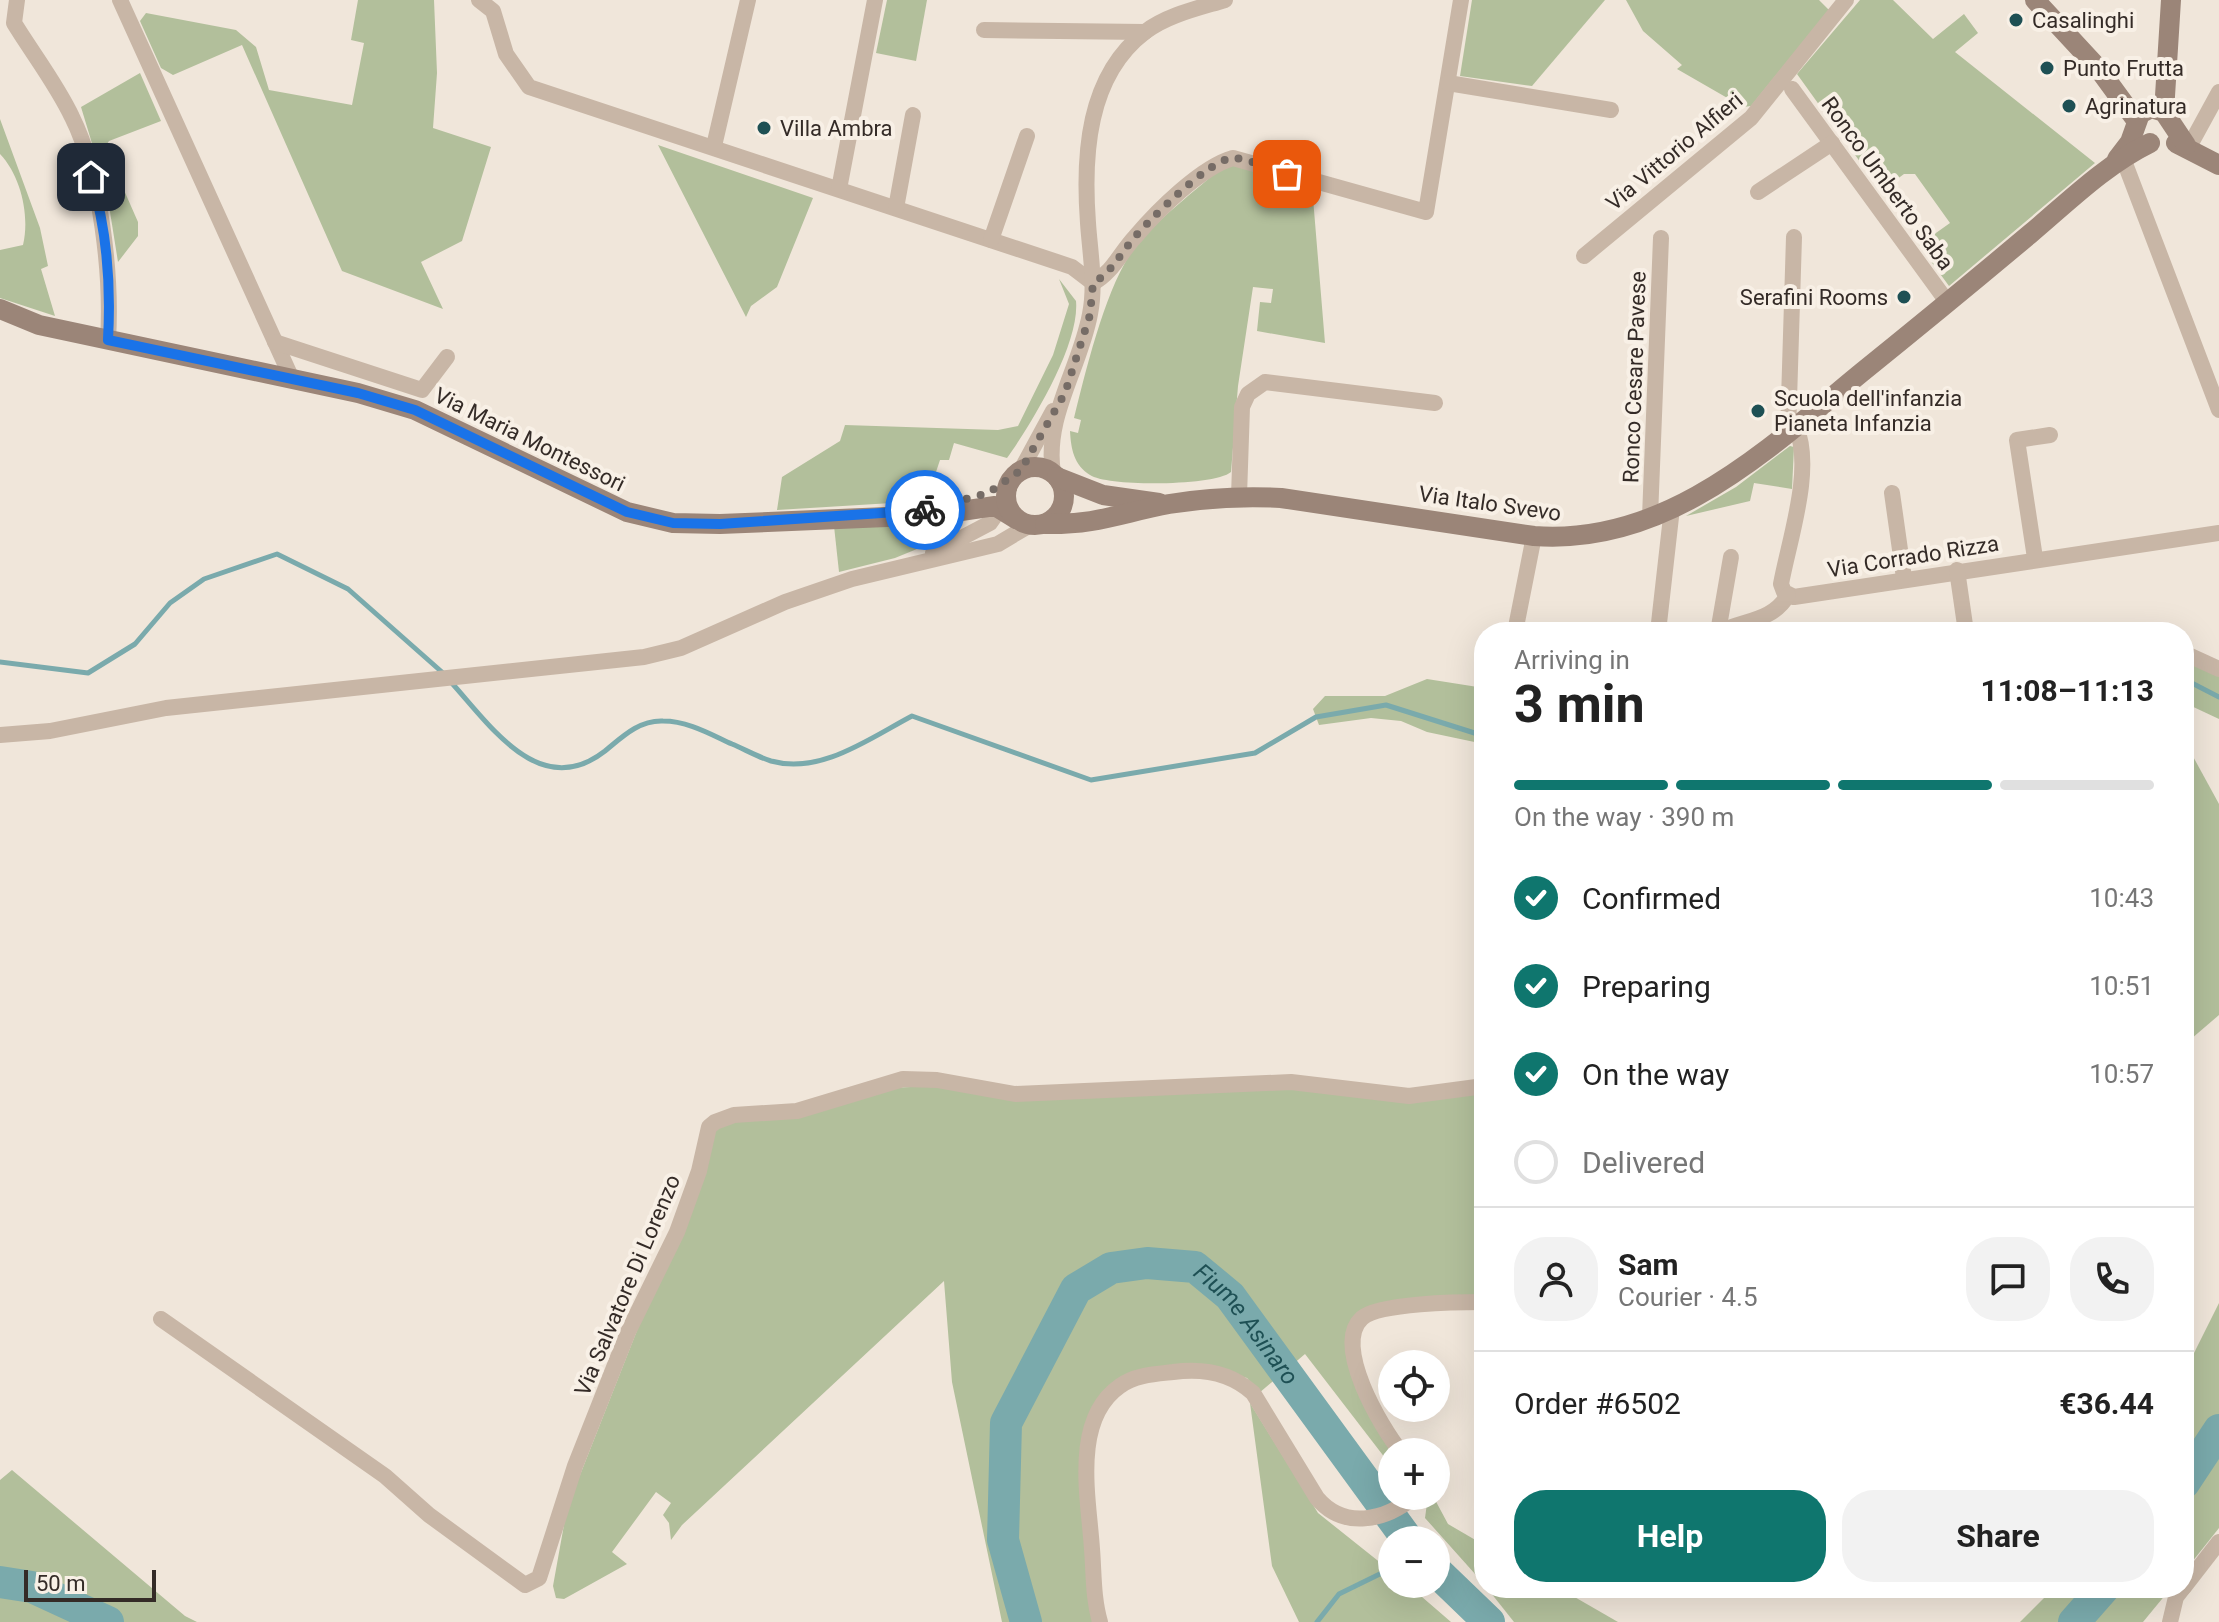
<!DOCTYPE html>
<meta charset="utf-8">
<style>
:root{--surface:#fff;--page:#f2f2f2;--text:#222;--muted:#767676;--line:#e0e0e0;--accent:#0f766e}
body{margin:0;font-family:Roboto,sans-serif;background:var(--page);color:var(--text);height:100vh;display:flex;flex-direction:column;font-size:30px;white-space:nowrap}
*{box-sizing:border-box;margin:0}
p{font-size:26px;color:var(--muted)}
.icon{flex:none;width:44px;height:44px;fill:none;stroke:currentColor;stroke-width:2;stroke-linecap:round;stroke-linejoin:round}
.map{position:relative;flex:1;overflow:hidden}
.drawer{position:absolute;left:1474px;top:622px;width:720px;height:976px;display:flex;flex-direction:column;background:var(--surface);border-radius:32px;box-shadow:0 8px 32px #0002}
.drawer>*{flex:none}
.controls{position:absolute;left:1378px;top:1350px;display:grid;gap:16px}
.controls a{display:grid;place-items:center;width:72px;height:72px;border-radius:50%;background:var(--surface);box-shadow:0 8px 32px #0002;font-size:40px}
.scale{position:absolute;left:24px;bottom:20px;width:132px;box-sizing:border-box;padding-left:8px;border:4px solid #342b27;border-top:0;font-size:22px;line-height:28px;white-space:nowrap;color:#342b27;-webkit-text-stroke:6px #f8f0e6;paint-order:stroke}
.pin{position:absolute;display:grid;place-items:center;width:68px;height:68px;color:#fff;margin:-34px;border-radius:16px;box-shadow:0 4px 12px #0006}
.courier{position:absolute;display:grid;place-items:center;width:80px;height:80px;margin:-40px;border:6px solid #1a73e8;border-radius:50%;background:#fff;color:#222;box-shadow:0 2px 10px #0007}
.head em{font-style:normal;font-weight:700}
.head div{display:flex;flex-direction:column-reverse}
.head{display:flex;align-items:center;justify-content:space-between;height:136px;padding:0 40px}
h1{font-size:52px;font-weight:700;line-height:60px}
.bar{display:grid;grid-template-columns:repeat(4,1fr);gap:12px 8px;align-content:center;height:96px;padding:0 40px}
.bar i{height:10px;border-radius:6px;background:var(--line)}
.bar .selected{background:var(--accent)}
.bar p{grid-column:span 4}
.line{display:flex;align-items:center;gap:20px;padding:0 40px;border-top:2px solid var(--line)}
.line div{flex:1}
.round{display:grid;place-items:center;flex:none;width:84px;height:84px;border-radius:32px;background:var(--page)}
ol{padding:0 40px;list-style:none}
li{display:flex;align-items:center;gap:24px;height:88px}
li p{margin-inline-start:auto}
li .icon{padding:8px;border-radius:50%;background:var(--accent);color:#fff;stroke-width:4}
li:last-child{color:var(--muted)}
li i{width:44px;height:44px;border:4px solid var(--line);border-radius:50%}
.button{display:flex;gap:16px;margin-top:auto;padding:16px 40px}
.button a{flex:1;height:92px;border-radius:32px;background:var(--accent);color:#fff;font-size:32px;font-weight:700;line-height:92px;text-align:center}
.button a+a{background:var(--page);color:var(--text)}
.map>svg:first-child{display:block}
.green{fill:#b2bf9b}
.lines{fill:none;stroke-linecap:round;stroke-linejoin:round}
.stream{stroke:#7aaaac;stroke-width:5}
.river{stroke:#7aaaac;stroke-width:32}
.street{stroke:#c8b6a6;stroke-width:16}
.secondary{stroke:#9b8578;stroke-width:20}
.done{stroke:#766c66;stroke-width:8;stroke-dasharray:0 14.4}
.route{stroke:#1a73e8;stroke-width:10}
.poi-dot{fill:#1e5054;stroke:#f8f0e6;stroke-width:3}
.labels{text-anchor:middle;stroke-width:8;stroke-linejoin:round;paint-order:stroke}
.poi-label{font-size:22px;fill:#342b27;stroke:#f8f0e6;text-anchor:start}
.street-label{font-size:22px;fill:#342b27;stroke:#f8f0e6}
.water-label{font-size:24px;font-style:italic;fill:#1e5054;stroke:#f8f0e6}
</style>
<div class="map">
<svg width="2219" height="1622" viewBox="0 0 2219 1622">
<rect width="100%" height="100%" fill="#f0e6da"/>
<!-- green -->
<g class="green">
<path d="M358,0H434L437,73L433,128L491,147L462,241L421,262L443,309L342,271L242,45L173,75L161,68L140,21L146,13L236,30L256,47L269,90L352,105L364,43L351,40Z"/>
<path d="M887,0H927L916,61L876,53Z"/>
<path d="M1472,0H1605L1532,86L1460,76Z"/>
<path d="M1626,0H1819L1829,10L1751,106L1743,107L1677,69L1682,65L1643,31Z"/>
<path d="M1860,0H1893L1933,39L1964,14L1978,33L1955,52L2095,163L1949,286L1919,245L1950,223L1915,174H1904L1881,191L1797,74Z"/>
<path d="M140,73L161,121L109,141L105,147L138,222V236L118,262L107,193L81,107Z"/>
<path d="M0,119L40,228L48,266L41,269L55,316L0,298V250L23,245C30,216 21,176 0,154Z"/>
<path d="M658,145L813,198L777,287L751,306L746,317Z"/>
<path d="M1232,164L1312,186L1325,343L1257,331L1260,302L1271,303L1273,289L1253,287L1238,386L1231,472C1215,486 1108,487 1090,475C1074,465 1071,449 1070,431L1078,433L1081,420L1074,418C1086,370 1108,276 1140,241C1164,214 1195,191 1222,167Z"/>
<path d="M1059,279L1076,301C1080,344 1032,423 1007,458L954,443L949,460H940L932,484L898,485L892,503L777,510L782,477L840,441L845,425L998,430L1018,426L1053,355L1069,304Z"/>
<path d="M1790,446L1794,447L1792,489L1754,483L1750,501L1686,516L1736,487Z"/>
<path d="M932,523L938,528V537L934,542L895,558L839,572L834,526Z"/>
<path d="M2184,658L2219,673V719L2187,704L2184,708Z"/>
<path d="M1427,679L1484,688V744L1427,732L1401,721L1371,718L1319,725L1313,709L1325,696H1385Z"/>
<path d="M2184,740L2219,804V1015L2184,1045Z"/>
<path d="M935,1086L1287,1087L1422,1101L1484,1093V1297L1380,1305L1346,1340L1392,1452V1467L1305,1354L1259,1393L1247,1378L1230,1373L1142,1371L1090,1425L1097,1622H1002L952,1382L944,1281L682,1525L671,1540L669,1523L663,1515L671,1503L656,1492L612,1552L627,1564L564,1599L556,1598L553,1586L567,1508L718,1125L886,1088Z"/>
<path d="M2219,1303V1528L2184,1572V1373Z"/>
<path d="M1250,1403L1318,1513L1392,1572V1584H1407L1451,1622H1299L1272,1566Z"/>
<path d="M12,1470L185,1616L197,1622H0V1480Z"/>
<path d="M1428,1496H1433L1448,1524L1484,1545V1584L1425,1518Z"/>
<path d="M1487,1588H1559L1618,1622H1514Z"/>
<path d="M2054,1588H2171L2143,1622H2020Z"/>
</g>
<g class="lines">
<!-- stream -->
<g class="stream">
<path d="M0,662L88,673L135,644L170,603L204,579L277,554L348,589L443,673"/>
<path d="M2184,679L2219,697"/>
<path d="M450,681C490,725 540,802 605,751C622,737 639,720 663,721C688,721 710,734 732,744C744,749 758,757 771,761C821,775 870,738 912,716L1091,780L1255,753L1316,717L1386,705L1484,736"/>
<path d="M1317,1622L1339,1594L1392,1568"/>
</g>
<!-- river -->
<g class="river">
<path d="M2184,1483L2219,1430"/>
<path d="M1436,1571L1489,1622"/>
<path d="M0,1582L32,1587L108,1622"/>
<path id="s1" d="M1026,1622L1003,1540L1006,1423L1076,1289L1111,1268L1147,1263L1195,1267L1230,1296L1408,1540"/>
<path d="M2074,1622L2104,1588"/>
</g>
<!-- street -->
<g class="street">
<path d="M17,0L14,23C33,54 57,85 72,117C101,175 112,276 108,340"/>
<path d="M120,0L292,379"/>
<path d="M479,0L493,11L506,54L529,87L1072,267L1093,283C1113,272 1120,253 1135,237C1157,211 1201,167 1233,158L1426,212L1461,0"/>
<path d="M984,30L1145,32"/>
<path d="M1448,83L1611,110"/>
<path d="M1792,89L1948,303"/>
<path d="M714,146L748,0"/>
<path d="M2189,147L2219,92"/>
<path d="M2121,153L2219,410"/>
<path d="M839,189L875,0"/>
<path d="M1758,192L1832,143"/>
<path d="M896,208L913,115"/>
<path d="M991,240L1027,136"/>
<path d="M1584,256L1751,118L1846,0"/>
<path d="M275,342L422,390L447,357"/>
<path d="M1796,427C1814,469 1789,540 1781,584L1784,592L1794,597L2219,533"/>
<path d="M1788,433L1794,237"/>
<path d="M1021,470L1053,411"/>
<path d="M1053,473C1044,417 1080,368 1090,314C1096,284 1090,253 1088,223C1083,156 1087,76 1145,32C1167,15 1199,8 1225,0"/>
<path d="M1892,493L1904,578"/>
<path d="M1239,496L1242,407L1248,394L1265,382L1435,403"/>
<path d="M1650,517L1661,238"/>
<path d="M933,553L990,523L1006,500"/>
<path d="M2035,558L2017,440L2050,435"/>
<path d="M1957,570L1966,632"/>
<path d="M1587,630L1600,632"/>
<path d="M1515,632L1534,536"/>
<path d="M1658,632L1672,508"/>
<path d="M1718,632L1731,557"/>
<path d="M1719,632C1745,620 1773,621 1788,595"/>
<path d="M2184,653L2219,669"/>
<path d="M0,735L50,731L166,708L644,657L681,648L785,602L852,579L998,544L1030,525"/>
<path d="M161,1319L385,1476L429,1515L525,1585L539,1578L575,1466L628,1332L677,1232L699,1171L709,1127L715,1122L734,1115L797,1111L903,1079L937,1080L1015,1094L1291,1082L1409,1096L1484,1086"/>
<path d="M1401,1452C1381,1427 1332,1345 1362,1318C1379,1303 1460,1302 1484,1302"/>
<path d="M2184,1587L2219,1542"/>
<path d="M1100,1622C1093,1598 1094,1574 1092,1549C1089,1500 1071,1420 1120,1386C1135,1375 1155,1374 1173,1372C1202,1368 1231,1373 1253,1393L1317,1498C1344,1530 1385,1521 1415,1496"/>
<path d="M2170,1622L2176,1597L2183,1588"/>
</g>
<!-- secondary -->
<g class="secondary">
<path d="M2035,0L2098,68L2136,120"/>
<path d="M2164,112L2171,0"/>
<path d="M2176,143L2219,165"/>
<path d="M2117,159L2130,142L2140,114L2151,108L2164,112L2186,145"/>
<path d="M0,309L39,325L358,393L415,410L627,512L673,523L720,524L934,515L995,506L1016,519"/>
<circle cx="1035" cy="496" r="29"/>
<path d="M1057,477L1103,495L1159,503"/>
<path d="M1045,524C1096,525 1121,513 1169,504C1206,498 1243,496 1281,498L1534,536C1666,546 1766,451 1861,373C1918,327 1974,281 2030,234C2068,202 2105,165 2150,143"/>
</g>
</g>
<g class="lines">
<!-- done -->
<path class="done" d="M925,510L988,493L1021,470L1065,393L1090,315L1093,283C1112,272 1120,254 1134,238C1149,220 1211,158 1233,158C1250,159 1270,169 1287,174"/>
<!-- route -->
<path class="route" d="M91,177C107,229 111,286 108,340L358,393L415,410L627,512L673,523L720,524L925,510"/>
</g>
<!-- markers -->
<g class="poi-dot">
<circle cx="2016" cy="20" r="8"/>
<circle cx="2047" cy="68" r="8"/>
<circle cx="2069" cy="106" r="8"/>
<circle cx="764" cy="128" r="8"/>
<circle cx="1904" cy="297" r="8"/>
<circle cx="1758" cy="411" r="8"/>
</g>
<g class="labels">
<!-- poi labels -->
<g class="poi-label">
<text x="2032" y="28">Casalinghi</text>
<text x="2063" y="76">Punto Frutta</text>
<text x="2085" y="114">Agrinatura</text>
<text x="780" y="136">Villa Ambra</text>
<text x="1888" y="305" text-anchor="end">Serafini Rooms</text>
<text x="1774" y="406">Scuola dell'infanzia<tspan x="1774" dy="25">Pianeta Infanzia</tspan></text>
</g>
<!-- street labels -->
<g class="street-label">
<text transform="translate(1674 151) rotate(-40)" y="8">Via Vittorio Alfieri</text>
<text transform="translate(1888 183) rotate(54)" y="8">Ronco Umberto Saba</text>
<text transform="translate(1634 377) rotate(-88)" y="8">Ronco Cesare Pavese</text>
<text transform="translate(530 439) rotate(26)" y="8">Via Maria Montessori</text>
<text transform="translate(1490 503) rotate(8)" y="8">Via Italo Svevo</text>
<text transform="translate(1913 556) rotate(-9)" y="8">Via Corrado Rizza</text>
<text transform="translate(627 1285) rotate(-67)" y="8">Via Salvatore Di Lorenzo</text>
</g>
<!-- water labels -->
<g class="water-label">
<text dy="8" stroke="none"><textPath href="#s1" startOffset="556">Fiume Asinaro</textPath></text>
</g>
</g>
</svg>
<div class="controls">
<a><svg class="icon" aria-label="locate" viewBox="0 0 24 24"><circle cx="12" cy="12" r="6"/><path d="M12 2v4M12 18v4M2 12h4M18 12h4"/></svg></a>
<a>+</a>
<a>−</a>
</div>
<div class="scale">50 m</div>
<div class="pin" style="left:1287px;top:174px;background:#ea580c"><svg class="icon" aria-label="bag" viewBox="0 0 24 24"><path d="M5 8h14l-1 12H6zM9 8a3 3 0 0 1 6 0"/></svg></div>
<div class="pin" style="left:91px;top:177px;background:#1f2937"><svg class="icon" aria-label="home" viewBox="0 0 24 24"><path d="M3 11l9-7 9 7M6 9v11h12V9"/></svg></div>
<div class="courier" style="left:925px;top:510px"><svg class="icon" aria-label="bike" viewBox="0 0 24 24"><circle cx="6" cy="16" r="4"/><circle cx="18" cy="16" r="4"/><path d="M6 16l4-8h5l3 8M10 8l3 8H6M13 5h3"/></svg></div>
<section class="drawer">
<div class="head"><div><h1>3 min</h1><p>Arriving in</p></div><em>11:08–11:13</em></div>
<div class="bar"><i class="selected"></i><i class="selected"></i><i class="selected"></i><i></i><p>On the way · 390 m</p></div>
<ol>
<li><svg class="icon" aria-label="check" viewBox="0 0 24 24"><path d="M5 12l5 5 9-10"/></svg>Confirmed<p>10:43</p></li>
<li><svg class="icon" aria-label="check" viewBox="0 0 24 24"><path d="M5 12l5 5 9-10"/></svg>Preparing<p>10:51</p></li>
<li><svg class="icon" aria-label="check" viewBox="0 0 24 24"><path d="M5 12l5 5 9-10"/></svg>On the way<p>10:57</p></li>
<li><i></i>Delivered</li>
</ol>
<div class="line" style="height:144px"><a class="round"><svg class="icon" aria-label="person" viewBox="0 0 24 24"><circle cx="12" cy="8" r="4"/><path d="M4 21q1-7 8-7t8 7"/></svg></a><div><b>Sam</b><p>Courier · 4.5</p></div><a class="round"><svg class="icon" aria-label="chat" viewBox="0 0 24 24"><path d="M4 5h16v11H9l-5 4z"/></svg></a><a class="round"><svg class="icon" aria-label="phone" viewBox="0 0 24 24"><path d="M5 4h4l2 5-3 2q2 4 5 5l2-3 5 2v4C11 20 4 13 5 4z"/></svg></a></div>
<div class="line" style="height:104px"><div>Order #6502</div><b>€36.44</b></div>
<div class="button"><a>Help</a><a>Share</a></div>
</section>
</div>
